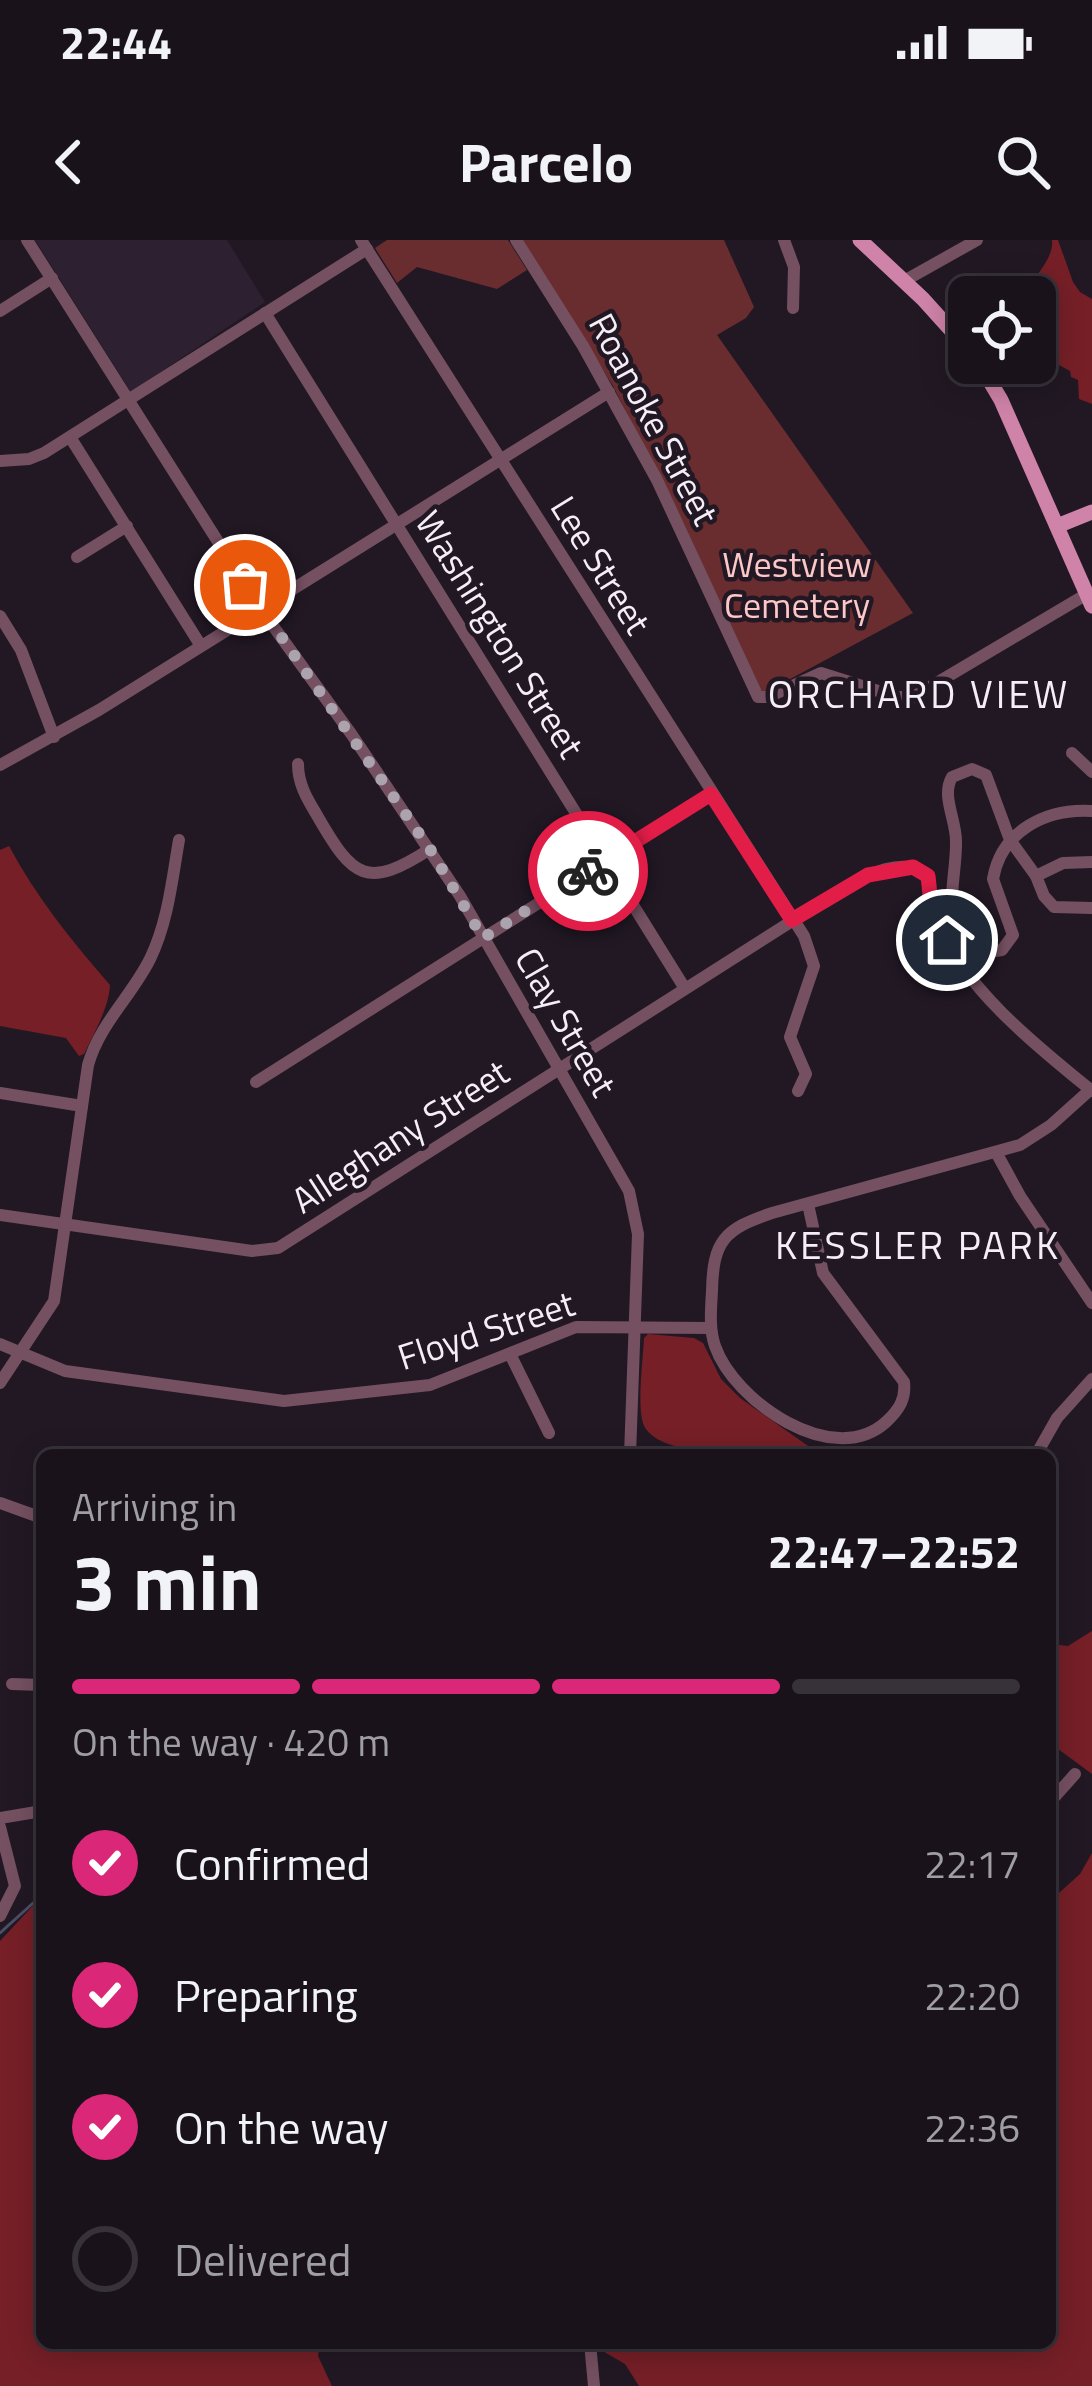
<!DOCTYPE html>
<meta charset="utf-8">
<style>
:root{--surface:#19121b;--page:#221b24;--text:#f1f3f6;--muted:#9f9ea3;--line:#37323a;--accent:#db2777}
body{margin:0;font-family:"Titillium Web",sans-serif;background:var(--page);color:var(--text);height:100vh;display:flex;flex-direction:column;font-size:45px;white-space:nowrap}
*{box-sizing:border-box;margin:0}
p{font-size:39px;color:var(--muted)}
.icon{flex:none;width:66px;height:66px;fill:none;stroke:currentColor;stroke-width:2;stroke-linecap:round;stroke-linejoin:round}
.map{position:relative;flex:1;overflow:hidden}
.sheet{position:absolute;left:36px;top:1209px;width:1020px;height:900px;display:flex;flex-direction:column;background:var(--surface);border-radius:18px;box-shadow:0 6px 30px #0003,0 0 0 3px var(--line)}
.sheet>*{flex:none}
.buttons{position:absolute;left:948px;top:36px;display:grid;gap:24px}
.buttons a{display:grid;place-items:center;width:108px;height:108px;border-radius:18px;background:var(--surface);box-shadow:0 6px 30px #0003,0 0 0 3px var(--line);font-size:60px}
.pin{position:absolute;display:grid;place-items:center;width:102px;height:102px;color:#fff;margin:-51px;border:6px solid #fff;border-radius:50%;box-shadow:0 3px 12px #0007}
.courier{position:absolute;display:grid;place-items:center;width:120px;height:120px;margin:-60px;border:9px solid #e11d48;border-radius:50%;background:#fff;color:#222;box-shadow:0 3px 15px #0007}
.headline em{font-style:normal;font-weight:700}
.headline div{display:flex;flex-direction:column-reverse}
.headline{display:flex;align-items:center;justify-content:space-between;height:204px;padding:0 36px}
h1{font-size:78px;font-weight:700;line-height:90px}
.bar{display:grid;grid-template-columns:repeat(4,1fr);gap:18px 12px;align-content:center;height:144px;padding:0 36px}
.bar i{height:15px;border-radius:9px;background:var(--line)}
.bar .on{background:var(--accent)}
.bar p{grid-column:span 4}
ol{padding:0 36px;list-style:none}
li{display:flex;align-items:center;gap:36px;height:132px}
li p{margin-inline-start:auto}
li .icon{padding:12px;border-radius:50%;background:var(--accent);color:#fff;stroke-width:4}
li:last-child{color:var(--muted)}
li i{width:66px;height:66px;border:6px solid var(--line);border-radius:50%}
.status{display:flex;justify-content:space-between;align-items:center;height:84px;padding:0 60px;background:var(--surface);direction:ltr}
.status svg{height:33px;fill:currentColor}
header{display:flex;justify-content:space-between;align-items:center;height:156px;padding:0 36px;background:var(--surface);font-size:54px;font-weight:700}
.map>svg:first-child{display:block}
.built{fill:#2d2031}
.green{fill:#692d30}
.forest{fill:#761f27}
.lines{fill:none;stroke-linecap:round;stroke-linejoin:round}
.stream{stroke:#4a4f69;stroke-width:3}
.minor{stroke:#755061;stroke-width:12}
.major{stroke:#cf83a8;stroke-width:15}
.done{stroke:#aba3ad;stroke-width:12;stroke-dasharray:0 21.6}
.route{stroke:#e11d48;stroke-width:15}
.labels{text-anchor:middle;stroke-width:9;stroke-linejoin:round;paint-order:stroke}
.street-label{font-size:36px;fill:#f5eef7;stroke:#211824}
.park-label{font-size:36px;fill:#fcc7c6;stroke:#211824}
.neighbourhood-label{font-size:39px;letter-spacing:3px;fill:#f5eef7;stroke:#211824}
</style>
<div class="status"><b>22:44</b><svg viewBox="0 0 49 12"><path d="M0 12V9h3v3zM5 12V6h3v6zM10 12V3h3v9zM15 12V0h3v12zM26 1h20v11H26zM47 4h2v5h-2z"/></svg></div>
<header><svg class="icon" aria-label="back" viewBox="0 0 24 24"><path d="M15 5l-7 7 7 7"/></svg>Parcelo<svg class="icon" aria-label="search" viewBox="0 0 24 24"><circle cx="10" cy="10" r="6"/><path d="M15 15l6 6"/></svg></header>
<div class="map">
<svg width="1092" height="2146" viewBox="0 0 1092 2146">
<rect width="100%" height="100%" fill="#211824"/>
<!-- built -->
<path class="built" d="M35,0H227L265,62L131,152Z"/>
<!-- green -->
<g class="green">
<path d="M387,0H508L527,30L497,49L417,27L397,43L375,8Z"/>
<path d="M522,0H724L754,67L746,78L717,95L913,373L766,452L757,449L687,291L613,146Z"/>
</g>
<!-- forest -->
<g class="forest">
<path d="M1052,0H1058L1073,42L1080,52L1092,59V164L1079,159L1078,140L1071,137L1070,131L1046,118L1051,110L1048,104L1035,100V72L1041,62L1028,51C1035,34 1054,19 1052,0Z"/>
<path d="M9,606C36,657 72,701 110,745C109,767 94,794 84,814L79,816L66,798L0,786V610Z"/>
<path d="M648,1094L694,1098L703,1103L721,1139L740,1158L821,1215C787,1215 655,1223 643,1183C637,1163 643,1120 644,1098Z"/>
<path d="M1092,1391V1534L1050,1503V1404L1068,1406Z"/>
<path d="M1092,1613V2146H639L625,2124L594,2106L1050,2103V1661L1080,1634Z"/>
<path d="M42,1656V2103H320L318,2116L332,2146H0V1701Z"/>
</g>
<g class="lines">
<!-- stream -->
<path class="stream" d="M0,1693L42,1655"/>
<!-- minor -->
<g class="minor">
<path d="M27,0L260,368L352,495L460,656L629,951L638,994L630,1215"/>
<path d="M361,0L804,696L814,726L790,797L806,834L798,851"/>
<path d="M516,0L583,106L657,240L758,457H768L821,433L897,457H913L1087,354"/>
<path d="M784,0L794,27L793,68"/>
<path d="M904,41L977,0"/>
<path d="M0,71L52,38"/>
<path d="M265,73L684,747"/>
<path d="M70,197L201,406"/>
<path d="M0,221L29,219L44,213L367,9"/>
<path d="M77,317L127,286"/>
<path d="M0,376L21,410L54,497"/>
<path d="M1072,513L1092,532"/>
<path d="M298,524C298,545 308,560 318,577C353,638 367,650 430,609"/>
<path d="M0,525L99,470L609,152"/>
<path d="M1092,622L1063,623L1036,636L1044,656L1054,667L1092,668"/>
<path d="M1036,636L1010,600L986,535L972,529L952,537C941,556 956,579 956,601C957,642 936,686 983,713L1002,710L1013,695L993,639C1001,591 1046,568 1092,571"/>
<path d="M256,842L711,554"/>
<path d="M0,853L82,866"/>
<path d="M997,914L1020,956L1092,1063"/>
<path d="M808,964L823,1033L904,1142C906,1159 899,1170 886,1182C833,1230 734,1161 715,1106C709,1089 711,1069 712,1051C713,1001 724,989 772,973L1020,905L1051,885L1090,850"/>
<path d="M0,975L252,1011L278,1008L844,648C868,635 902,616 927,634C931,649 928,665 935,680C966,750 1034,804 1092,851"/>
<path d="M0,1104L65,1131L284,1161L430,1145L576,1087L711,1088"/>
<path d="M510,1114L549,1193"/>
<path d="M0,1143L54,1061L88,825C100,783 131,757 150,719C168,682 172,640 179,600"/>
<path d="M1036,1215L1057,1178L1092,1139"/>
<path d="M0,1263L42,1278"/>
<path d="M12,1444L42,1445"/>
<path d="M1050,1562L1075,1534"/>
<path d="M0,1578L42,1571"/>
<path d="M0,1587L15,1646L0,1676"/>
<path d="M590,2103L594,2146"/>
</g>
<!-- major -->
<g class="major">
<path d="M860,0L923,59L969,110"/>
<path d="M979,123L1001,160L1092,366"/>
<path d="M1057,286L1092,272"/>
</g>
</g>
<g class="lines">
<!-- done -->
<path class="done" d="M245,345L430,609L483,698L588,631"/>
<!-- route -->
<path class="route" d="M588,631L711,554L792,680L868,635L913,627L928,636L932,673L947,700"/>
</g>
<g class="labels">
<!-- street labels -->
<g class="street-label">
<text transform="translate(654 179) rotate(62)" y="13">Roanoke Street</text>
<text transform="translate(601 325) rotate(58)" y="13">Lee Street</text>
<text transform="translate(500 394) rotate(58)" y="13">Washington Street</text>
<text transform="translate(566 782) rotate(60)" y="13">Clay Street</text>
<text transform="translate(400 896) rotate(-33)" y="13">Alleghany Street</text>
<text transform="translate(486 1090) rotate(-18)" y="13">Floyd Street</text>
</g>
<!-- park labels -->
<g class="park-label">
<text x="797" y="337">Westview<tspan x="797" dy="41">Cemetery</tspan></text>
</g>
<!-- neighbourhood labels -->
<g class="neighbourhood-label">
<text x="919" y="468">ORCHARD VIEW</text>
<text x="918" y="1019">KESSLER PARK</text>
</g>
</g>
</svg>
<div class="buttons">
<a><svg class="icon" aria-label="locate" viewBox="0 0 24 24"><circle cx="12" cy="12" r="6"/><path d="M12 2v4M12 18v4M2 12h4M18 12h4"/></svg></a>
</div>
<div class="pin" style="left:245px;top:345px;background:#ea580c"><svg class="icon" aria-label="bag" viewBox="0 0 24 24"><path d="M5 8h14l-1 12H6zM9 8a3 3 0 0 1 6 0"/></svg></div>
<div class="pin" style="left:947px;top:700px;background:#1f2937"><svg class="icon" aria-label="home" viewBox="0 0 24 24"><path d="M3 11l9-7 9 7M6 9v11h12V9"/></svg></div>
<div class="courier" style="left:588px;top:631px"><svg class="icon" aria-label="bike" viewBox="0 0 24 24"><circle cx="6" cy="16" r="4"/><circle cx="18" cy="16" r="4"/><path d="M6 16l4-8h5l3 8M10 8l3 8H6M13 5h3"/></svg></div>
<section class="sheet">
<div class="headline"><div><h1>3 min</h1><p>Arriving in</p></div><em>22:47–22:52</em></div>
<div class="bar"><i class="on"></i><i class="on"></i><i class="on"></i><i></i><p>On the way · 420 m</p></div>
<ol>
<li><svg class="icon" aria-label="check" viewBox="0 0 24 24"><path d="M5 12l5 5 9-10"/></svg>Confirmed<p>22:17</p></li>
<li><svg class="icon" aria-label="check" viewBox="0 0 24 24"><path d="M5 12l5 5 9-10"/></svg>Preparing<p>22:20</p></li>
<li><svg class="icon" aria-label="check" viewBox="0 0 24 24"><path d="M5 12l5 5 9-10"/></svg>On the way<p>22:36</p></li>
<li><i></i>Delivered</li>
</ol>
</section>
</div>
